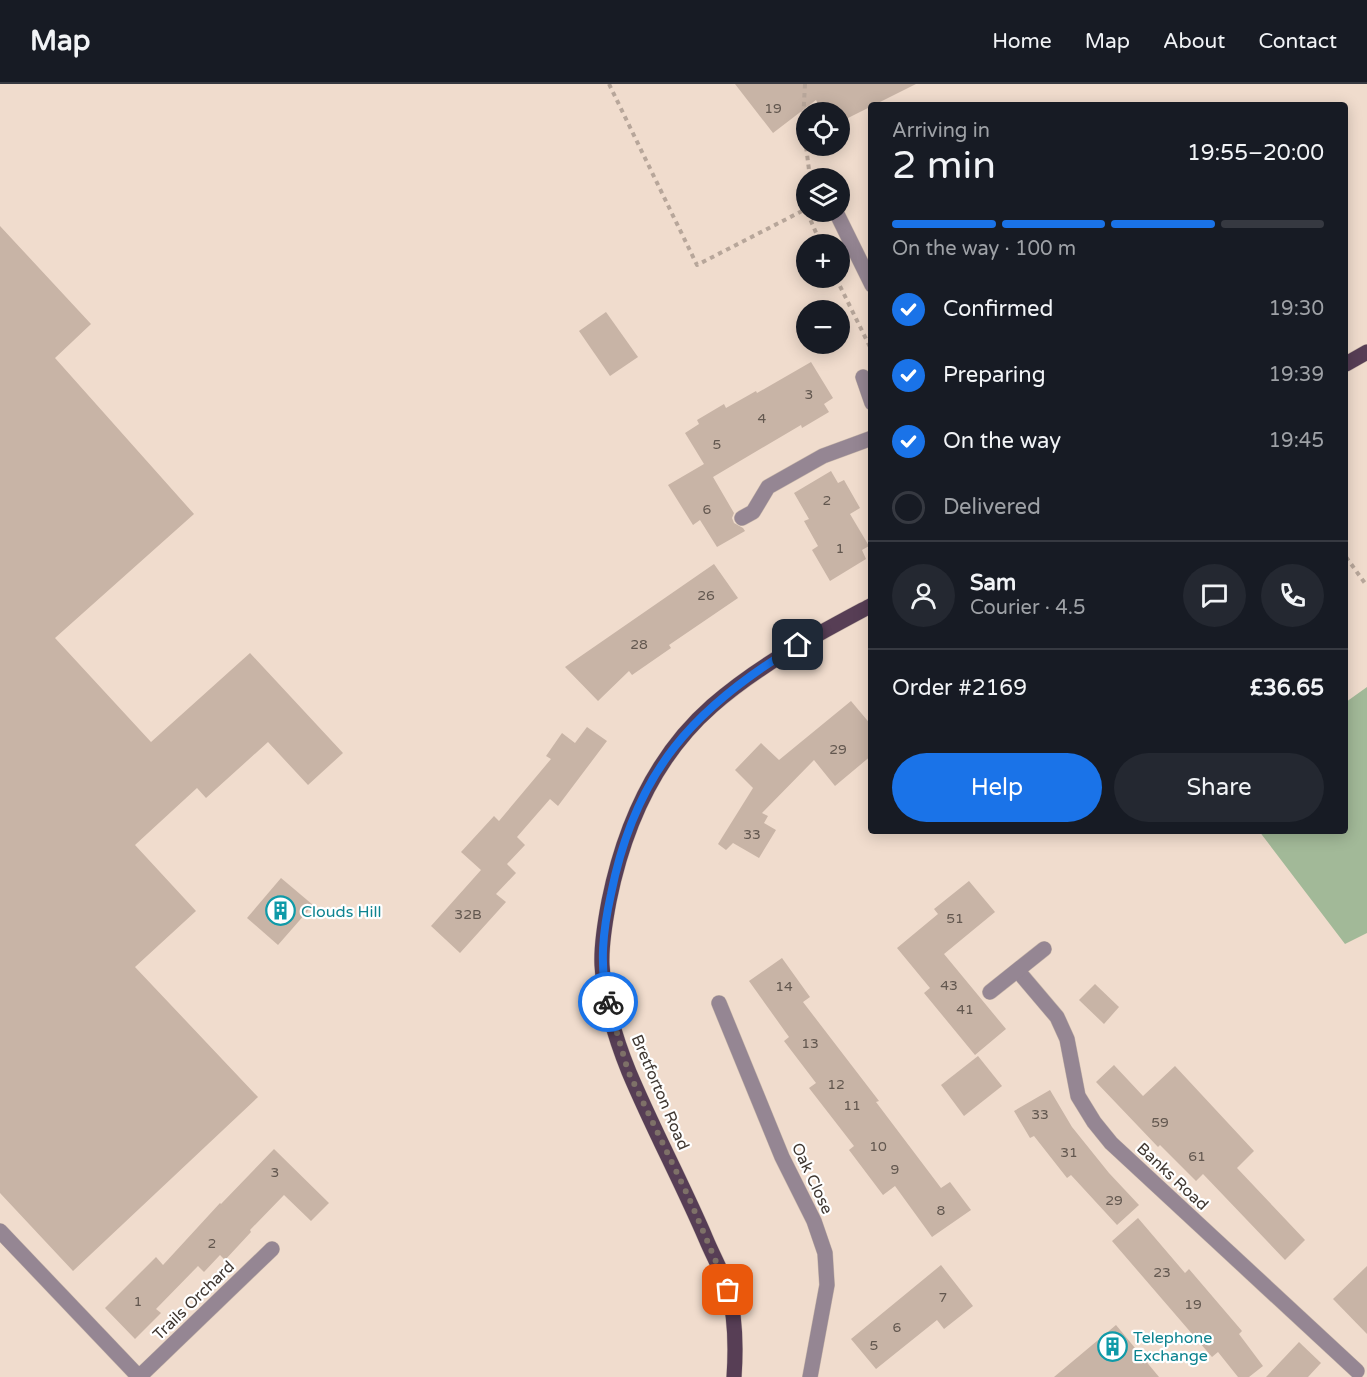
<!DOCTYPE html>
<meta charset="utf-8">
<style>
:root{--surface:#171b24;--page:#242831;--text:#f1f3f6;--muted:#9ea1a6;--line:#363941;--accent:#1a73e8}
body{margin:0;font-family:"Varela Round",sans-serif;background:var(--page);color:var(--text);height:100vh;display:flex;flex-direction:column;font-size:22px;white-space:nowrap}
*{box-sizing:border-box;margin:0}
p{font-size:20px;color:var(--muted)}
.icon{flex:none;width:33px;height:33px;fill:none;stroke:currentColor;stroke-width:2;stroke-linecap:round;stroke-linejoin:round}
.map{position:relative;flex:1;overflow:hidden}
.side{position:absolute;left:868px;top:18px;width:480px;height:732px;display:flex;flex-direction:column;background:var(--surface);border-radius:6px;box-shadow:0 3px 15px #0003}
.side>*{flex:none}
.buttons{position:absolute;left:796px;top:18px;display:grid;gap:12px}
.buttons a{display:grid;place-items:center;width:54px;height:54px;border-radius:50%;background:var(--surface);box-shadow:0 3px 15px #0003;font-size:30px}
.pin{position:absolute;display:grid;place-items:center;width:51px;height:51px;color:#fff;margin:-26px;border-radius:12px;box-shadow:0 3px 9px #0006}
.courier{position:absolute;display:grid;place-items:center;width:60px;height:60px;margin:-30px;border:4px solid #1a73e8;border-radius:50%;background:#fff;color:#222;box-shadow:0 2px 8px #0007}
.head em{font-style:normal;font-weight:600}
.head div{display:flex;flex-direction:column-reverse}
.head{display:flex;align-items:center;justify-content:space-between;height:102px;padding:0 24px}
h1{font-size:39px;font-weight:600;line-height:45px}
.bar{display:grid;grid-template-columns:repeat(4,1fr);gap:9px 6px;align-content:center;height:72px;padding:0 24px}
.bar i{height:8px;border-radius:4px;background:var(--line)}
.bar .on{background:var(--accent)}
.bar p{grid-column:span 4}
.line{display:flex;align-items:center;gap:15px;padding:0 24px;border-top:2px solid var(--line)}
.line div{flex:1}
.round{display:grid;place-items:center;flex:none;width:63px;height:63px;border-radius:32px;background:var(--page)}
ol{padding:0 24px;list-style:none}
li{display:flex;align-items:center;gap:18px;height:66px}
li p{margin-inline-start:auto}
li .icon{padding:6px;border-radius:50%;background:var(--accent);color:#fff;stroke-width:4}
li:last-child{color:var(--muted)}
li i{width:33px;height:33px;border:3px solid var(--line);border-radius:50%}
.primary-button{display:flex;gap:12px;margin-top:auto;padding:12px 24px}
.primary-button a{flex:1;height:69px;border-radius:36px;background:var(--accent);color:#fff;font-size:24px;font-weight:600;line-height:69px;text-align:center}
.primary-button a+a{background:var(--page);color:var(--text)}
header{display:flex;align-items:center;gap:36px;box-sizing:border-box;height:84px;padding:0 30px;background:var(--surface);border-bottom:2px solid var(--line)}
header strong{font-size:28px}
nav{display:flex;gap:33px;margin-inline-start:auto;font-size:21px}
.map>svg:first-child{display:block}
.green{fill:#a2b998}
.building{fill:#c8b4a6}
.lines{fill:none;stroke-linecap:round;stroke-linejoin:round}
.minor-casing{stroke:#c9b8ab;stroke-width:16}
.major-casing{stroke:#c9b8ab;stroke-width:16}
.path{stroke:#b7a69a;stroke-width:4;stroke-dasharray:4.5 4.5;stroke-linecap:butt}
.minor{stroke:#958693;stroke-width:15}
.major{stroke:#573e55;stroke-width:15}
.done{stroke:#7e7168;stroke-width:6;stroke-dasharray:0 10.8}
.route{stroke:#1a73e8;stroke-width:8}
.labels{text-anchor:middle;stroke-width:4.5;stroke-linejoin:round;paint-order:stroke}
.number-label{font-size:14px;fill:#62574f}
.culture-label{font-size:16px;fill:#0d838f;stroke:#fff;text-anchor:start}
.street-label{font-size:16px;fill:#403832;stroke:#fff}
</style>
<header>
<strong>Map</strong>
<nav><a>Home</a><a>Map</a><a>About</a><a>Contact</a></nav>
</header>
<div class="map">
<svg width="1367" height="1293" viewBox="0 0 1367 1293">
<rect width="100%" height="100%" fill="#f0dccd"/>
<!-- green -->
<path class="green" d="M1367,603V849L1345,860L1259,747H1346V618Z"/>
<!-- building -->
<g class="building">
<path d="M735,0H916L840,38V28H822L816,16L773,49Z"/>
<path d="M0,142L91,240L55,274L194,430L55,554L151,658L250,569L343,669L308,701L268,658L206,714L197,704L135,761L196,827L135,883L258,1013L73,1187L0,1109Z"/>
<path d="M606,228L638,273L610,292L579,247Z"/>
<path d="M811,278L833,314L824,320L829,328L802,344L801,341L713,393L734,429L732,434L734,439L743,444L745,447L717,463L700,436L693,441L668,401L704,380L685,349L699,340L697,336L724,320L726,324L756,307L757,309Z"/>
<path d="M831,387L838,399L844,396L860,424L850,430L869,462L862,466L866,475L830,497L812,466L818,462L804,437L809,435L794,409Z"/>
<path d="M714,480L738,514L669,561L671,564L632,591L629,587L598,617L565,583Z"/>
<path d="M851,617L872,642V671L835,702L814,676L762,729L768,732L764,739L776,746L759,774L733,759L726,766L718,760L753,704L735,686L761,659L779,676Z"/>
<path d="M587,643L607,657L558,722L550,715L517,753L525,761L507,780L516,789L496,810L506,818L460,869L431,842L481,786L461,768L494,732L499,737L551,675L546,672L562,649L575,659Z"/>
<path d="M281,794L313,821L278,861L247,834Z"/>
<path d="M969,797L995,828L944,870L1006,945L975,971L924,909L930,904L897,864L938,830L934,825Z"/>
<path d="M782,874L810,913L803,918L879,1017L876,1018L941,1104L950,1098L971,1126L932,1153L895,1102L883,1111L849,1066L854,1062L809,1004L816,999L784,957L789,953L749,897Z"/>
<path d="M1095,900L1119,923L1104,940L1079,916Z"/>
<path d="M978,972L1002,1002L964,1032L941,1001Z"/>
<path d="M1114,981L1143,1012L1175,982L1254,1067L1237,1084L1305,1156L1285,1176L1203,1090L1196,1097L1160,1061L1158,1063L1096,998Z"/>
<path d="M1050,1006L1072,1043L1109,1089L1139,1121L1117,1141L1071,1091L1067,1094L1034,1052L1030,1054L1014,1027Z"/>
<path d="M274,1065L329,1119L311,1137L284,1111L250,1146L251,1148L225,1176L220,1171L204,1188L198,1182L156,1225L161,1229L135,1255L105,1224L156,1173L163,1181L220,1119L221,1120Z"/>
<path d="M1138,1134L1185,1189L1189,1185L1242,1247L1239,1250L1263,1282L1249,1293H1238L1218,1268L1212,1273L1112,1157Z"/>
<path d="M941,1181L973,1222L944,1245L937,1236L876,1285L851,1255Z"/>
<path d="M1367,1182V1250L1333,1215Z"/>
<path d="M1116,1241L1159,1293H1054Z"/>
<path d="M1299,1258L1321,1279L1308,1293H1266Z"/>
</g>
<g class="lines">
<defs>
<g id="minor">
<path d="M836,128L872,201"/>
<path d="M863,293L872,319"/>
<path d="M742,434L753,428L768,403L823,372L872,354"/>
<path d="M1018,887L1057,933L1067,955L1078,1012L1094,1038L1111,1059L1357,1287"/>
<path d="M990,908L1044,865"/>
<path d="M719,919L782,1073L814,1137L825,1169L827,1201L810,1293"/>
<path d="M0,1147L139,1293L272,1165"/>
</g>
<g id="major">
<path d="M1346,280L1367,268"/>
<path d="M734,1293C736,1264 736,1234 728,1206C723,1189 713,1172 706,1155C682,1099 653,1045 629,988C616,956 604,916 602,881C601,860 605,838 609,817C624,743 654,673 712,622C760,580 816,551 872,521"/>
</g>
</defs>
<!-- minor casing -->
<use href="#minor" class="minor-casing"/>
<!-- major casing -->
<use href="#major" class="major-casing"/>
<!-- path -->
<g class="path">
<path d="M609,0L697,181L806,125L807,127"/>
<path d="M805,0L803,38L810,94"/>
<path d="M807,128L821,160"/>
<path d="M836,194L872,267"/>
<path d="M1346,473L1367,502"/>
</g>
<!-- minor -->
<use href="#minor" class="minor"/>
<!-- major -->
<use href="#major" class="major"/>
</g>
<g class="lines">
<!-- done -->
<path class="done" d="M608,918L628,987L689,1114L728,1206"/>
<!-- route -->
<path class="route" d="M608,918C599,881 603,846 611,810C635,688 694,623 798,561"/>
</g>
<!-- icons -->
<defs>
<symbol id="building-ring" viewBox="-11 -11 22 22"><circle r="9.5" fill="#fff" stroke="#0f9aa8" stroke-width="1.5"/><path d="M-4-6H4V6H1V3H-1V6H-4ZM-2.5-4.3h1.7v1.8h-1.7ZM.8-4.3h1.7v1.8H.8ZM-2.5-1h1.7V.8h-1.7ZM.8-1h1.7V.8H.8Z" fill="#0f9aa8"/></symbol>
</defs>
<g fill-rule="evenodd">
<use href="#building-ring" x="264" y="810" width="33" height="33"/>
<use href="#building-ring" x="1096" y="1246" width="33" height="33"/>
</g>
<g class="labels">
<!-- number labels -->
<g class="number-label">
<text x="773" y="29">19</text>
<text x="809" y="315">3</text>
<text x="762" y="339">4</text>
<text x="717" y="365">5</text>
<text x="827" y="421">2</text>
<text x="707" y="430">6</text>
<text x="840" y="469">1</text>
<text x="706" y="516">26</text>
<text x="639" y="565">28</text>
<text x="838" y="670">29</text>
<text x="752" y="755">33</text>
<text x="468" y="835">32B</text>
<text x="955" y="839">51</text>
<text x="949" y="906">43</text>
<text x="784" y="907">14</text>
<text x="965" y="930">41</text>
<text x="810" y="964">13</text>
<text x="836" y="1005">12</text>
<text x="852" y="1026">11</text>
<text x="1040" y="1035">33</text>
<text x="1160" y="1043">59</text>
<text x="878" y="1067">10</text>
<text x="1069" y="1073">31</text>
<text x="1197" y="1077">61</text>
<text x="895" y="1090">9</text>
<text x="275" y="1093">3</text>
<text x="1114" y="1121">29</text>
<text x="941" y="1131">8</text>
<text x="212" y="1164">2</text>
<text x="1162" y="1193">23</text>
<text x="943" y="1218">7</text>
<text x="138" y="1222">1</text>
<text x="1193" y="1225">19</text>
<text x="897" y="1248">6</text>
<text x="874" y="1266">5</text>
</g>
<!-- culture labels -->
<g class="culture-label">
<text x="301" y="833">Clouds Hill</text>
<text x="1133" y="1259">Telephone<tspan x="1133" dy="18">Exchange</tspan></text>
</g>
<!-- street labels -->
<g class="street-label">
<text transform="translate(661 1008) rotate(67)" y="6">Bretforton Road</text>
<text transform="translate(1173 1092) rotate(43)" y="6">Banks Road</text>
<text transform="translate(813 1094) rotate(65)" y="6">Oak Close</text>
<text transform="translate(193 1216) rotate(-44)" y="6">Trails Orchard</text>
</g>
</g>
</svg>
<div class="buttons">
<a><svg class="icon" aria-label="locate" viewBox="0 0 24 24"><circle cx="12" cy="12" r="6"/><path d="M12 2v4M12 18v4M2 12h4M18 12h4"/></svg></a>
<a><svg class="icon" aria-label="layers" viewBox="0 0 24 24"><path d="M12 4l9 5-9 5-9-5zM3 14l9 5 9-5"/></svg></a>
<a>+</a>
<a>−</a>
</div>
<div class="pin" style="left:728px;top:1206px;background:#ea580c"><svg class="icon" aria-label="bag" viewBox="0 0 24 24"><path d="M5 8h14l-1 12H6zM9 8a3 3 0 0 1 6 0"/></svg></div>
<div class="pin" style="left:798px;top:561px;background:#1f2937"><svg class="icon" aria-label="home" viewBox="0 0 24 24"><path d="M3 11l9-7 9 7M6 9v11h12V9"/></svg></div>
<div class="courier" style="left:608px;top:918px"><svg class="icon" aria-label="bike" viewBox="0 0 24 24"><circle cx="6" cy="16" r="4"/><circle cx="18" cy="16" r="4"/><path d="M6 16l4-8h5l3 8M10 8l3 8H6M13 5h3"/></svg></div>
<section class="side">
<div class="head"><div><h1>2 min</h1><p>Arriving in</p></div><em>19:55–20:00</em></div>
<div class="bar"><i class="on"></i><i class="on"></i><i class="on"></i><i></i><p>On the way · 100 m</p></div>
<ol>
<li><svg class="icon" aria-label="check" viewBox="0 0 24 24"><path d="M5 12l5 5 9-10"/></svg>Confirmed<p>19:30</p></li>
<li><svg class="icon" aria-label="check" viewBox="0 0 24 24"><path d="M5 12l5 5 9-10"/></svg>Preparing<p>19:39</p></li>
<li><svg class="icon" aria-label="check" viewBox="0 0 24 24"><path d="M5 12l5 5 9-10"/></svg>On the way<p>19:45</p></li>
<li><i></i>Delivered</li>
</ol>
<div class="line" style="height:108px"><a class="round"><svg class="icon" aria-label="person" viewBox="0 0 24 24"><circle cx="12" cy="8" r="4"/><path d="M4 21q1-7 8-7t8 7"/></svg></a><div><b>Sam</b><p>Courier · 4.5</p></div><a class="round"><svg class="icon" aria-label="chat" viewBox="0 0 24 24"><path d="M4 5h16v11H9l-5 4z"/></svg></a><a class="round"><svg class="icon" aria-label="phone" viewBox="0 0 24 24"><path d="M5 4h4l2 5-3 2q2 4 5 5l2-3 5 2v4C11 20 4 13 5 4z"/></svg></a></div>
<div class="line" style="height:78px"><div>Order #2169</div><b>£36.65</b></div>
<div class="primary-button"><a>Help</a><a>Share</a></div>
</section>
</div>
